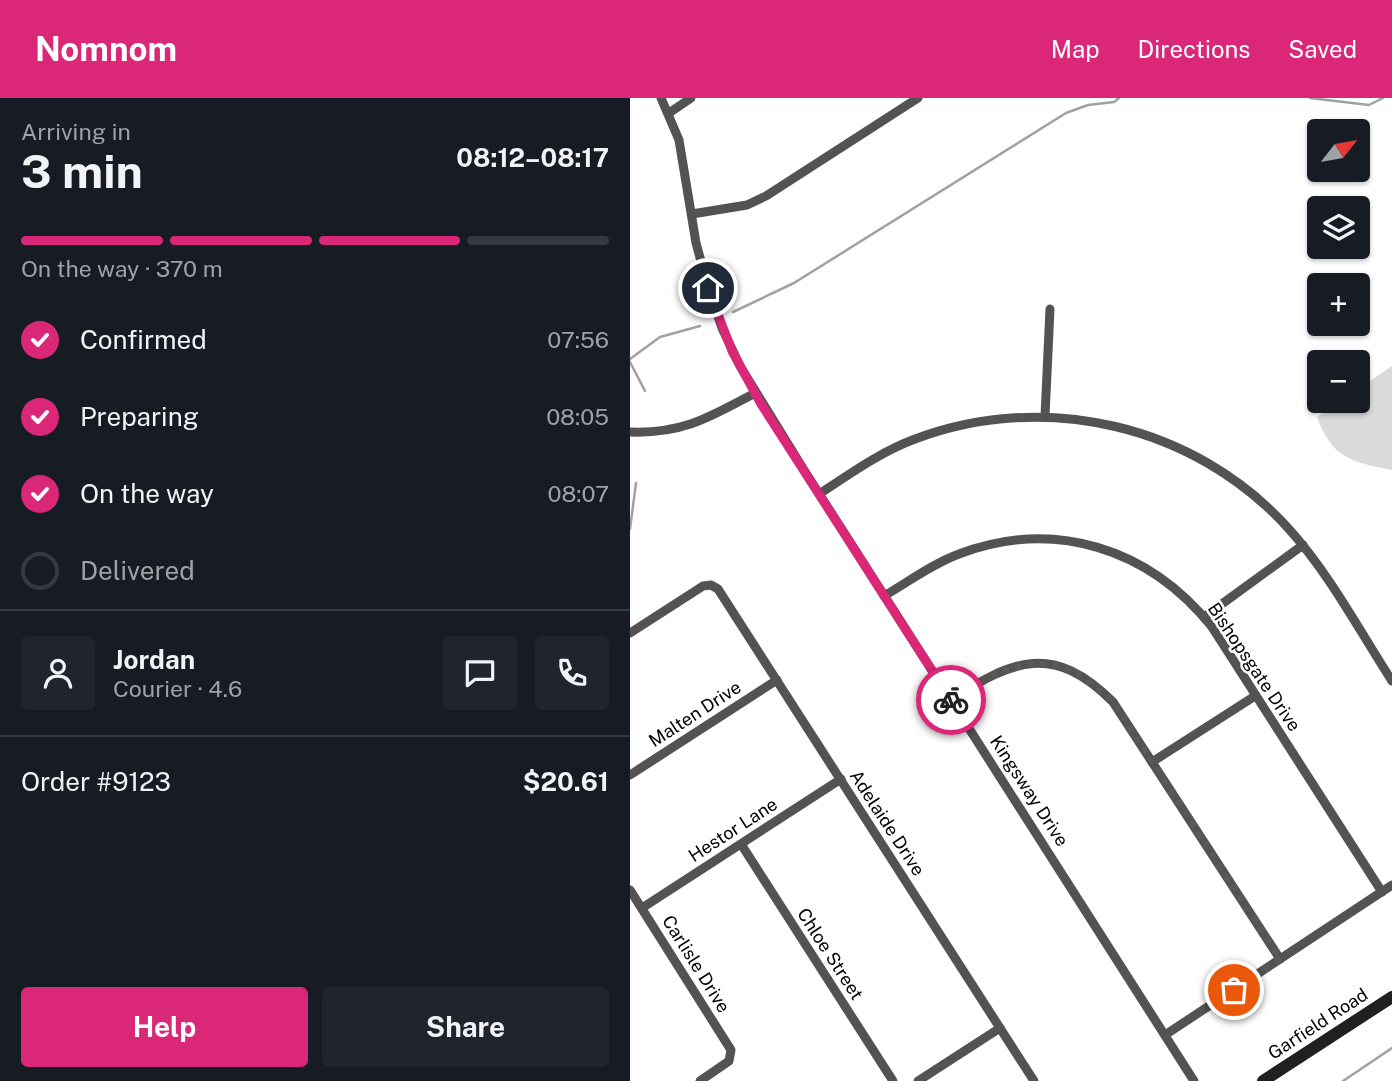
<!DOCTYPE html>
<meta charset="utf-8">
<style>
:root{--surface:#171b24;--page:#20242c;--text:#f1f3f6;--muted:#9ea1a6;--line:#363941;--accent:#db2777}
body{margin:0;font-family:"Public Sans",sans-serif;background:var(--page);color:var(--text);height:100vh;display:flex;flex-direction:column;font-size:26px;white-space:nowrap}
*{box-sizing:border-box;margin:0}
p{font-size:23px;color:var(--muted)}
.icon{flex:none;width:38px;height:38px;fill:none;stroke:currentColor;stroke-width:2;stroke-linecap:round;stroke-linejoin:round}
.map{position:relative;flex:1;overflow:hidden}
.sheet{display:flex;flex-direction:column;background:var(--surface);width:630px}
.sheet>*{flex:none}
.needle{width:46px;rotate:59deg}
.buttons{position:absolute;left:677px;top:21px;display:grid;gap:14px}
.buttons a{display:grid;place-items:center;width:63px;height:63px;border-radius:7px;background:var(--surface);box-shadow:0 2px 5px #0004;font-size:35px}
.pin{position:absolute;display:grid;place-items:center;width:60px;height:60px;color:#fff;margin:-30px;border:4px solid #fff;border-radius:50%;box-shadow:0 2px 7px #0007}
.courier{position:absolute;display:grid;place-items:center;width:70px;height:70px;margin:-35px;border:5px solid #db2777;border-radius:50%;background:#fff;color:#222;box-shadow:0 2px 9px #0007}
.summary em{font-style:normal;font-weight:700}
.summary div{display:flex;flex-direction:column-reverse}
.summary{display:flex;align-items:center;justify-content:space-between;height:119px;padding:0 21px}
h1{font-size:46px;font-weight:700;line-height:52px}
.bar{display:grid;grid-template-columns:repeat(4,1fr);gap:10px 7px;align-content:center;height:84px;padding:0 21px}
.bar i{height:9px;border-radius:5px;background:var(--line)}
.bar .active{background:var(--accent)}
.bar p{grid-column:span 4}
.line{display:flex;align-items:center;gap:18px;padding:0 21px;border-top:2px solid var(--line)}
.line div{flex:1}
.round{display:grid;place-items:center;flex:none;width:74px;height:74px;border-radius:7px;background:var(--page)}
ol{padding:0 21px;list-style:none}
li{display:flex;align-items:center;gap:21px;height:77px}
li p{margin-inline-start:auto}
li .icon{padding:7px;border-radius:50%;background:var(--accent);color:#fff;stroke-width:4}
li:last-child{color:var(--muted)}
li i{width:38px;height:38px;border:4px solid var(--line);border-radius:50%}
.button{display:flex;gap:14px;margin-top:auto;padding:14px 21px}
.button a{flex:1;height:80px;border-radius:7px;background:var(--accent);color:#fff;font-size:28px;font-weight:700;line-height:80px;text-align:center}
.button a+a{background:var(--page);color:var(--text)}
header{display:flex;align-items:center;gap:42px;box-sizing:border-box;height:98px;padding:0 35px;background:var(--accent);color:#fff}
header strong{font-size:33px}
nav{display:flex;gap:38px;margin-inline-start:auto;font-size:24px}
main{display:flex;flex:1;min-height:0}
.map>svg:first-child{display:block}
.green{fill:#dadada}
.lines{fill:none;stroke-linecap:round;stroke-linejoin:round}
.stream{stroke:#a1a1a1;stroke-width:2.5}
.street{stroke:#535353;stroke-width:9}
.secondary{stroke:#202020;stroke-width:12}
.done{stroke:#595959;stroke-width:7;stroke-dasharray:0 12.6}
.route{stroke:#db2777;stroke-width:9}
.labels{text-anchor:middle;stroke-width:5;stroke-linejoin:round;paint-order:stroke}
.street-label{font-size:18px;fill:#000;stroke:#fff}
</style>
<header>
<strong>Nomnom</strong>
<nav><a>Map</a><a>Directions</a><a>Saved</a></nav>
</header>
<main>
<section class="sheet">
<div class="summary"><div><h1>3 min</h1><p>Arriving in</p></div><em>08:12–08:17</em></div>
<div class="bar"><i class="active"></i><i class="active"></i><i class="active"></i><i></i><p>On the way · 370 m</p></div>
<ol>
<li><svg class="icon" aria-label="check" viewBox="0 0 24 24"><path d="M5 12l5 5 9-10"/></svg>Confirmed<p>07:56</p></li>
<li><svg class="icon" aria-label="check" viewBox="0 0 24 24"><path d="M5 12l5 5 9-10"/></svg>Preparing<p>08:05</p></li>
<li><svg class="icon" aria-label="check" viewBox="0 0 24 24"><path d="M5 12l5 5 9-10"/></svg>On the way<p>08:07</p></li>
<li><i></i>Delivered</li>
</ol>
<div class="line" style="height:126px"><a class="round"><svg class="icon" aria-label="person" viewBox="0 0 24 24"><circle cx="12" cy="8" r="4"/><path d="M4 21q1-7 8-7t8 7"/></svg></a><div><b>Jordan</b><p>Courier · 4.6</p></div><a class="round"><svg class="icon" aria-label="chat" viewBox="0 0 24 24"><path d="M4 5h16v11H9l-5 4z"/></svg></a><a class="round"><svg class="icon" aria-label="phone" viewBox="0 0 24 24"><path d="M5 4h4l2 5-3 2q2 4 5 5l2-3 5 2v4C11 20 4 13 5 4z"/></svg></a></div>
<div class="line" style="height:91px"><div>Order #9123</div><b>$20.61</b></div>
<div class="button"><a>Help</a><a>Share</a></div>
</section>
<div class="map">
<svg width="762" height="983" viewBox="0 0 762 983">
<rect width="100%" height="100%" fill="#fff"/>
<!-- green -->
<path class="green" d="M762,268V372C721,364 702,360 687,319L710,303H728V291Z"/>
<g class="lines">
<!-- stream -->
<g class="stream">
<path d="M680,0L739,7L753,0"/>
<path d="M103,214L164,185L436,15L458,7L484,4L489,0"/>
<path d="M0,261L30,239L70,228"/>
<path d="M0,264L15,293"/>
<path d="M0,431L6,385"/>
<path d="M713,983L762,950"/>
</g>
<!-- street -->
<g class="street">
<path d="M31,0L49,42L66,145L78,189L92,230L110,268L174,372L564,983"/>
<path d="M39,15L61,0"/>
<path d="M62,116L117,107L136,98L288,0"/>
<path d="M415,318L420,211"/>
<path d="M0,334C53,336 80,319 125,295"/>
<path d="M189,396C220,376 250,354 285,341C415,292 565,327 658,430C699,475 729,532 762,583"/>
<path d="M254,498C278,484 302,466 329,456C424,420 519,450 582,529L752,794"/>
<path d="M574,519L673,447"/>
<path d="M0,535L73,488L81,487L88,491L404,983"/>
<path d="M321,602C383,561 424,545 483,604L650,861"/>
<path d="M522,664L625,598"/>
<path d="M0,677L147,582"/>
<path d="M111,746L263,983"/>
<path d="M0,792L101,952L99,963L70,983"/>
<path d="M12,810L211,681"/>
<path d="M535,937L762,787"/>
<path d="M288,983L370,930"/>
</g>
<!-- secondary -->
<path class="secondary" d="M633,983L762,899"/>
</g>
<g class="lines">
<!-- done -->
<path class="done" d="M321,602C384,561 424,546 483,604L650,861L604,892"/>
<!-- route -->
<path class="route" d="M78,190L102,253L131,306L321,602"/>
</g>
<g class="labels">
<!-- street labels -->
<g class="street-label">
<text transform="translate(624 569) rotate(56)" y="6">Bishopsgate Drive</text>
<text transform="translate(65 616) rotate(-33)" y="6">Malten Drive</text>
<text transform="translate(399 693) rotate(57)" y="6">Kingsway Drive</text>
<text transform="translate(257 725) rotate(57)" y="6">Adelaide Drive</text>
<text transform="translate(103 732) rotate(-33)" y="6">Hestor Lane</text>
<text transform="translate(200 856) rotate(57)" y="6">Chloe Street</text>
<text transform="translate(66 866) rotate(58)" y="6">Carlisle Drive</text>
<text transform="translate(688 926) rotate(-33)" y="6">Garfield Road</text>
</g>
</g>
</svg>
<div class="buttons">
<a><svg class="needle" viewBox="-14 -14 28 28"><path d="M0-13l5 13h-10z" fill="#e53935"/><path d="M0 13l5-13h-10z" fill="#9ea1a6"/></svg></a>
<a><svg class="icon" aria-label="layers" viewBox="0 0 24 24"><path d="M12 4l9 5-9 5-9-5zM3 14l9 5 9-5"/></svg></a>
<a>+</a>
<a>−</a>
</div>
<div class="pin" style="left:604px;top:892px;background:#ea580c"><svg class="icon" aria-label="bag" viewBox="0 0 24 24"><path d="M5 8h14l-1 12H6zM9 8a3 3 0 0 1 6 0"/></svg></div>
<div class="pin" style="left:78px;top:190px;background:#1f2937"><svg class="icon" aria-label="home" viewBox="0 0 24 24"><path d="M3 11l9-7 9 7M6 9v11h12V9"/></svg></div>
<div class="courier" style="left:321px;top:602px"><svg class="icon" aria-label="bike" viewBox="0 0 24 24"><circle cx="6" cy="16" r="4"/><circle cx="18" cy="16" r="4"/><path d="M6 16l4-8h5l3 8M10 8l3 8H6M13 5h3"/></svg></div>
</div>
</main>
